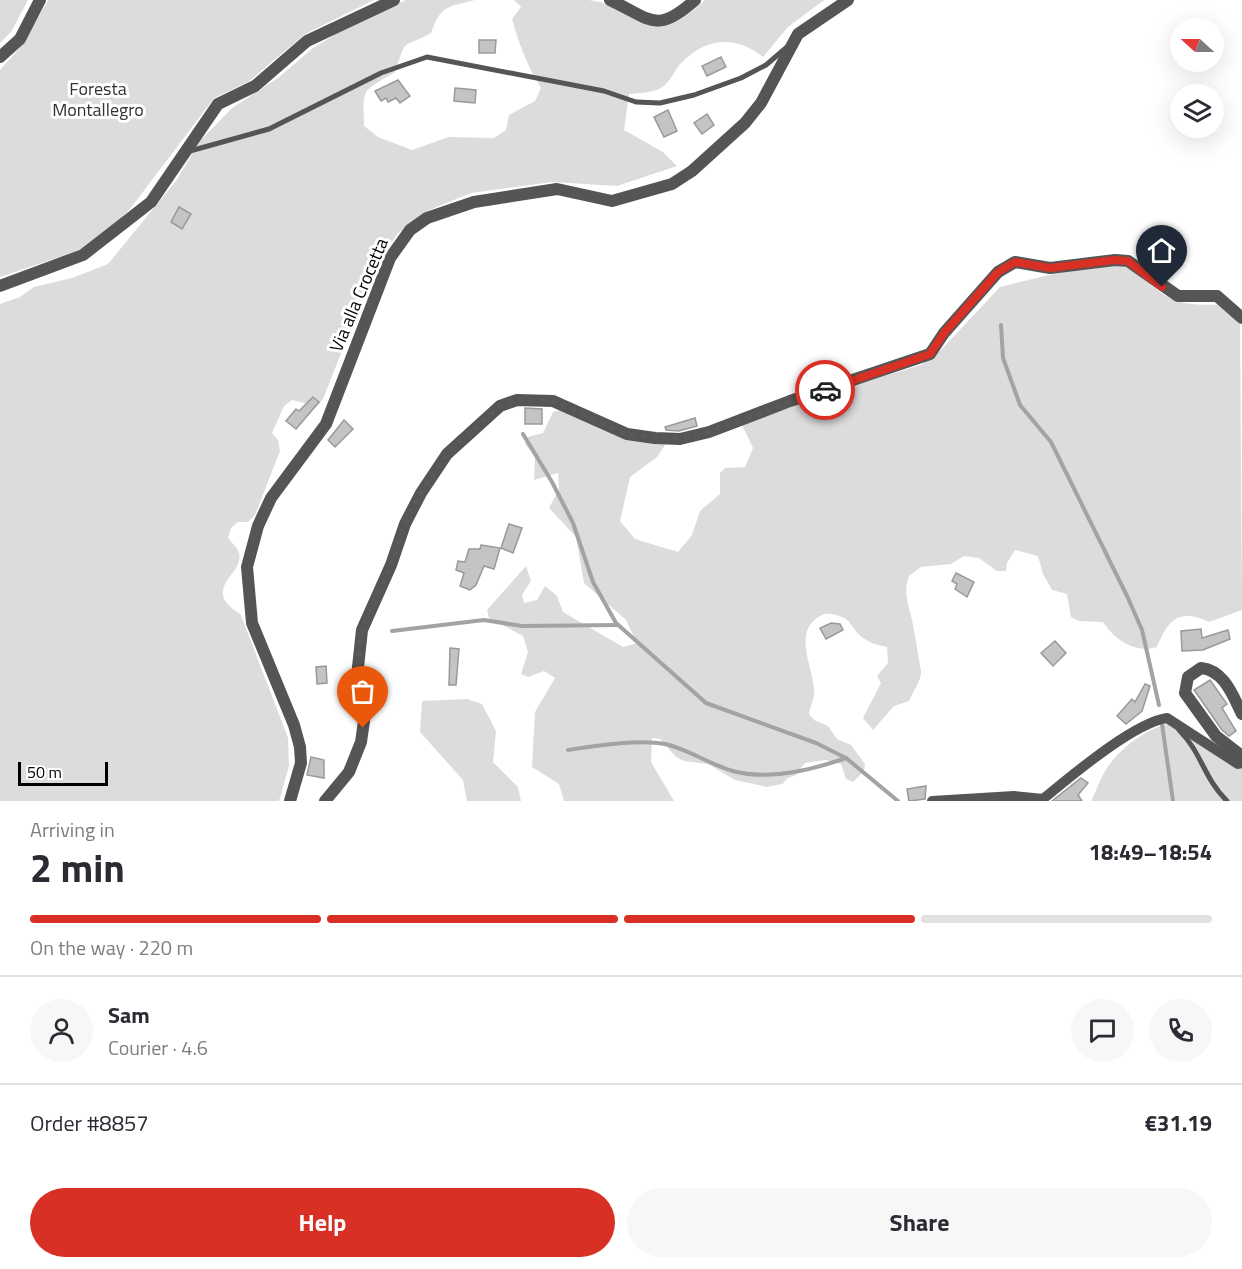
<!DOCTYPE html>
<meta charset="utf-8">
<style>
:root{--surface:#fff;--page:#f7f7f7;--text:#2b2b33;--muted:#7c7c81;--line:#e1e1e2;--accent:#d93025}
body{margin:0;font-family:"Titillium Web",sans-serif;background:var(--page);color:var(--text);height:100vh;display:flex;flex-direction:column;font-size:22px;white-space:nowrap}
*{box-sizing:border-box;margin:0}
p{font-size:20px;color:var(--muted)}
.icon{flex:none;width:33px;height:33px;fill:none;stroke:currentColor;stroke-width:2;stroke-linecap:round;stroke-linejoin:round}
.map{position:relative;height:801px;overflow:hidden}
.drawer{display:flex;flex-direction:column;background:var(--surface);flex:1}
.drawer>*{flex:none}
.needle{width:39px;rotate:291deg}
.tools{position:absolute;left:1170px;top:18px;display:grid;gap:12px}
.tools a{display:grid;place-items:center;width:54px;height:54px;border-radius:50%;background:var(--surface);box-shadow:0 6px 24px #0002;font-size:30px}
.scale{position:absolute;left:18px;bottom:15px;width:90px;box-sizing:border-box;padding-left:6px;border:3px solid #000;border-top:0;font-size:16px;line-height:21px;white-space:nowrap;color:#000;-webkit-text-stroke:4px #fff;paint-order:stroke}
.pin{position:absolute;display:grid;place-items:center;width:51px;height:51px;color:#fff;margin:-62px -26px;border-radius:50% 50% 50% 0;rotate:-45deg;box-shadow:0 0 6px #0007}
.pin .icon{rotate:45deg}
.courier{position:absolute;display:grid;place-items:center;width:60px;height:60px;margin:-30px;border:4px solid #d93025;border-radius:50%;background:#fff;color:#222;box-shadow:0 2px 8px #0007}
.summary em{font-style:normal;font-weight:700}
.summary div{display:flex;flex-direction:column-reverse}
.summary{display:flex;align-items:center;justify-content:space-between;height:102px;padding:0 30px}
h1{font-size:39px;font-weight:700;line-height:45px}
.bar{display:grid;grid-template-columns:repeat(4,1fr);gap:9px 6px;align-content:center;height:72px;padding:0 30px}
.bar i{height:8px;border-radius:4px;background:var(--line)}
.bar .on{background:var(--accent)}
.bar p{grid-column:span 4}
.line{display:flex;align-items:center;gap:15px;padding:0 30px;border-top:2px solid var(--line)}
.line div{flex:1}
.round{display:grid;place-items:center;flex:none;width:63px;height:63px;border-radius:32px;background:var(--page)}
.button{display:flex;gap:12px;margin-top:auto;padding:12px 30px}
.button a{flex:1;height:69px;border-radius:36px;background:var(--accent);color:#fff;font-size:24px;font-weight:700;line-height:69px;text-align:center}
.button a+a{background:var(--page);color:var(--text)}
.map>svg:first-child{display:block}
.green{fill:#dcdcdc}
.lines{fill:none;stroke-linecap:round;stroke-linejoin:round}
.stream{stroke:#a3a3a3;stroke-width:4}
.building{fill:#c4c4c4;stroke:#999;stroke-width:1.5}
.service{stroke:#555;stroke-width:5}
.minor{stroke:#555;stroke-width:10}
.tertiary{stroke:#555;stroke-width:12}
.done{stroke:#595959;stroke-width:6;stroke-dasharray:0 10.8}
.route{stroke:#d93025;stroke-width:8}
.labels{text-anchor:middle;stroke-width:6;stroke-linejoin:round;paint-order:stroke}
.park-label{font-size:18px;fill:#333;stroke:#fff}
.street-label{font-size:18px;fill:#000;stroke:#fff}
</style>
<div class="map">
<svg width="1242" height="801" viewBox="0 0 1242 801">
<rect width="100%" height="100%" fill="#fff"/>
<!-- green -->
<g class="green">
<path d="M0,0H28L11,32L0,43Z"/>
<path d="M48,0H374L305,34L248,82L214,98L130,209L92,246L0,277V70L24,43Z"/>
<path d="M406,0H475C446,8 442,4 431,33C399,51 408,35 395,72C361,93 363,86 364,126L378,137L412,150L449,137L494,138L506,130L509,115L535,101L541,88C527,65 519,44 512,19L521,7L514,0C538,0 565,0 589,0C647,8 644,56 705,0H824L788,27L763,57C736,35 706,37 681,63C674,70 671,82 661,88C651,93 640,93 629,94L624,130L663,152L677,166L617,186L552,182L471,193L427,211L398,233L383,255L364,295L323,399L317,406L292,400L284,406L272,433L278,440L280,451L255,515L248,522H238L231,528L228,538C231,542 238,548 239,553C244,571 213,583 226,602C229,607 236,611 241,615L288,738L289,766L279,801H0V304L20,297L34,287L72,278L108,264L176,181L200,141L232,108L278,78L313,48L354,23Z"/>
<path d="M1116,264C1139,270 1149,286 1168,297C1186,307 1210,305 1229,304L1240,315L1242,610L1209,622C1179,608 1168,620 1157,647C1135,654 1114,639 1103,622L1079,621L1071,617L1067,594L1052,590L1043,574L1038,556L1015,550L1007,563L1006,571H997L979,558L964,556L951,564L921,567L909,576C902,594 910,607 913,625C916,640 918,656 921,671C922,680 912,693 909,701L894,706L873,730L863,718L881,683L877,676L888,663L887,647C875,645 862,640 855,630C852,626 850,622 846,619C839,615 828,611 820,616C792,632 813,666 814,691C815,698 810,706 809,714L814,720L828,726L837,739L851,745L865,764L864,771L853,782L846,779L841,764L826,760L805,763L796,775L788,778L782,784L767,787L735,780L708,764L684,761L676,757L660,739L652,738L651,762L674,801H564L559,784L532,767L535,712L555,678L544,671L528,677L521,674L528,652L523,636L489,618L487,610L526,566L531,581L522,595L524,603L537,600L545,586L557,596L563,612L623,647L637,643L626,620L584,583L576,537L549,508L559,489L558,473L534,480L535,456L525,444L528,437L543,433L553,412L561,410L667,442L657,457L630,477L620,521L635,539L678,552L692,535L700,511L720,494V473L725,468L745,467L753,448L742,425L837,390L921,365L940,351L1000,287L1086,266Z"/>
<path d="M467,699L482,704L496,731L493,762L518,787L521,801H467L463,780L420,732L422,701Z"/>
<path d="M1167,724L1242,767V801H1091C1095,794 1097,787 1101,779C1111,755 1141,731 1167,724Z"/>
</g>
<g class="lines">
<!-- stream -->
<g class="stream">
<path d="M1001,325L1003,358L1020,405L1051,442L1128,598L1142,630L1159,705"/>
<path d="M523,434L552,482L573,523L593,582L616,623L706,703L816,743L846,758L898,801"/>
<path d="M392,631L484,620L522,626L618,625"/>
<path d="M1162,724L1173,801"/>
<path d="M568,750C595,746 643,738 669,745C691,751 711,765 733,771C769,781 812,770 846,758"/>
</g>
</g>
<!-- building -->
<g class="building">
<path d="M479,40H496L495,53H479Z"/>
<path d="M721,57L726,67L707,76L702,66Z"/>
<path d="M398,80L410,96L400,103L396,98L388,102L386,98L381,101L375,91Z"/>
<path d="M455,88L476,90L475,103L454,101Z"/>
<path d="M668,110L677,131L664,137L654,117Z"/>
<path d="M707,114L714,125L702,134L694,123Z"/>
<path d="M179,207L191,214L182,229L171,222Z"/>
<path d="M313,397L319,402L296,429L286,421L296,409L299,411Z"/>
<path d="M525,408L542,409V424H525Z"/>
<path d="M695,418L697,426L679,431L666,430L665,427Z"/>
<path d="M344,420L353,429L335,447L328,440Z"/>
<path d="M509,524L522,528L513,553L501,548Z"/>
<path d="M481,545L500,548L494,569L484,566L476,585L470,590L460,586L464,573L456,570L458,561L465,562L469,549H480Z"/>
<path d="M956,573L974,582L967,597L955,589L957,584L952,581Z"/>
<path d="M831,623L840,624L843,630L826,639L820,628Z"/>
<path d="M1201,629L1202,638L1228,630L1230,639L1203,650L1182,651L1181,631Z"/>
<path d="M1055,641L1066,653L1053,666L1041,653Z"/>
<path d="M450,648L459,649L456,685H449Z"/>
<path d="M326,666L327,683L317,684L316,667Z"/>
<path d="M1210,680L1227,704L1222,708L1236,731L1229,736L1222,730L1194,690Z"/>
<path d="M1145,684L1150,686L1142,711L1126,724L1117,716L1132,699L1135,702Z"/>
<path d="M311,757L324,760V778L307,775Z"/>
<path d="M1081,778L1088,783L1078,795L1082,801H1052Z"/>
<path d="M926,786L925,799L909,801L907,789Z"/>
</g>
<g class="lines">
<!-- service -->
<g class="service">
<path d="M190,151L269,129L381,73L427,57L604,91L636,102L660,103L694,95L741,78L766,65L787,47"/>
<path d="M1179,730C1202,753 1203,777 1227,801"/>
</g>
<!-- minor -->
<path class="minor" d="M932,801L1014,796L1043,799C1070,777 1133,723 1167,718L1238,764L1242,763"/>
<!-- tertiary -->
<g class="tertiary">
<path d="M610,0C651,19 656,35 695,0"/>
<path d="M0,57L20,39L40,0"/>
<path d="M0,286L83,255L151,202L218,104L255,86L307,41L394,0"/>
<path d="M1242,714C1233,696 1224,670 1201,668L1188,677L1185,693L1216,736L1242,756"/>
<path d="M290,801L301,763L300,747L294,725L252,623L247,567L258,526L271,498L326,424L390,258L410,230L427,218L474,202L557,189L612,201L672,184L692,171L745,123L761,103L798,34L848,0"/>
<path d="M325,801L349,772L361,742L365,714L358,667L362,630L391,565L405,524L421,493L447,454L500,406L517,400L553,401L627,434L655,438L680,439L709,432L790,401L930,354L944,333L998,272L1015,262L1050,268L1115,260L1128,261L1178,296H1217L1242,318"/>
</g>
</g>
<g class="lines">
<!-- done -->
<path class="done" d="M363,728L365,714L358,667L362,630L391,565L405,524L421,493L447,454L500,406L518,400L553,401L627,434L680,439L709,432L825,390"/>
<!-- route -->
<path class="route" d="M825,390L930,354L944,333L998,272L1015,262L1050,268L1114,260L1128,261L1162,287"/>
</g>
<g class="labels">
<!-- park labels -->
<g class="park-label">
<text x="98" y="95">Foresta<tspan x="98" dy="21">Montallegro</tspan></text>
</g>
<!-- street labels -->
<g class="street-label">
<text transform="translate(359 295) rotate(-67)" y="6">Via alla Crocetta</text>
</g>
</g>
</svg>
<div class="tools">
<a><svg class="needle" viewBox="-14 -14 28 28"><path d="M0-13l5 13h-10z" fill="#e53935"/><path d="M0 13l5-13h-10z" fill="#7c7c81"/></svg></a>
<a><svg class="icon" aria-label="layers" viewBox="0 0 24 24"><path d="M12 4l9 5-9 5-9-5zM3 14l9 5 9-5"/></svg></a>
</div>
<div class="scale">50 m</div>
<div class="pin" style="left:363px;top:728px;background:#ea580c"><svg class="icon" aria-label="bag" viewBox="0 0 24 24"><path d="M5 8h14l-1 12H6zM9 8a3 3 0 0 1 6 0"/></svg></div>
<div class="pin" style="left:1162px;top:287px;background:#1f2937"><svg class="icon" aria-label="home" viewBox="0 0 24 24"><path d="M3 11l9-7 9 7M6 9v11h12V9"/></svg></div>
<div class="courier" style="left:825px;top:390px"><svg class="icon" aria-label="car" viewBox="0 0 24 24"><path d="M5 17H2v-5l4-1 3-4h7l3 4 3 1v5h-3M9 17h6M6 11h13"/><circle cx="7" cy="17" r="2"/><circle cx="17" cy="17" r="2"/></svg></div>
</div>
<section class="drawer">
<div class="summary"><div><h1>2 min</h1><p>Arriving in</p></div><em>18:49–18:54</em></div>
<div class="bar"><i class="on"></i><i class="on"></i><i class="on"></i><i></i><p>On the way · 220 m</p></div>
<div class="line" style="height:108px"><a class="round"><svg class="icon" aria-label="person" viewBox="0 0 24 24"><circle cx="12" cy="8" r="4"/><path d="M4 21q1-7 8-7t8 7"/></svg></a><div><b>Sam</b><p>Courier · 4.6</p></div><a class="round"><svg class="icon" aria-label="chat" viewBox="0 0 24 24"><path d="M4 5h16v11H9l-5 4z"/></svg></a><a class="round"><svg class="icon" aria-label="phone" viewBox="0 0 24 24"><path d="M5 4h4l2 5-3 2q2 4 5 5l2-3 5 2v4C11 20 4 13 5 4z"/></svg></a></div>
<div class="line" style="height:78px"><div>Order #8857</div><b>€31.19</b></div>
<div class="button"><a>Help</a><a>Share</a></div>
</section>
